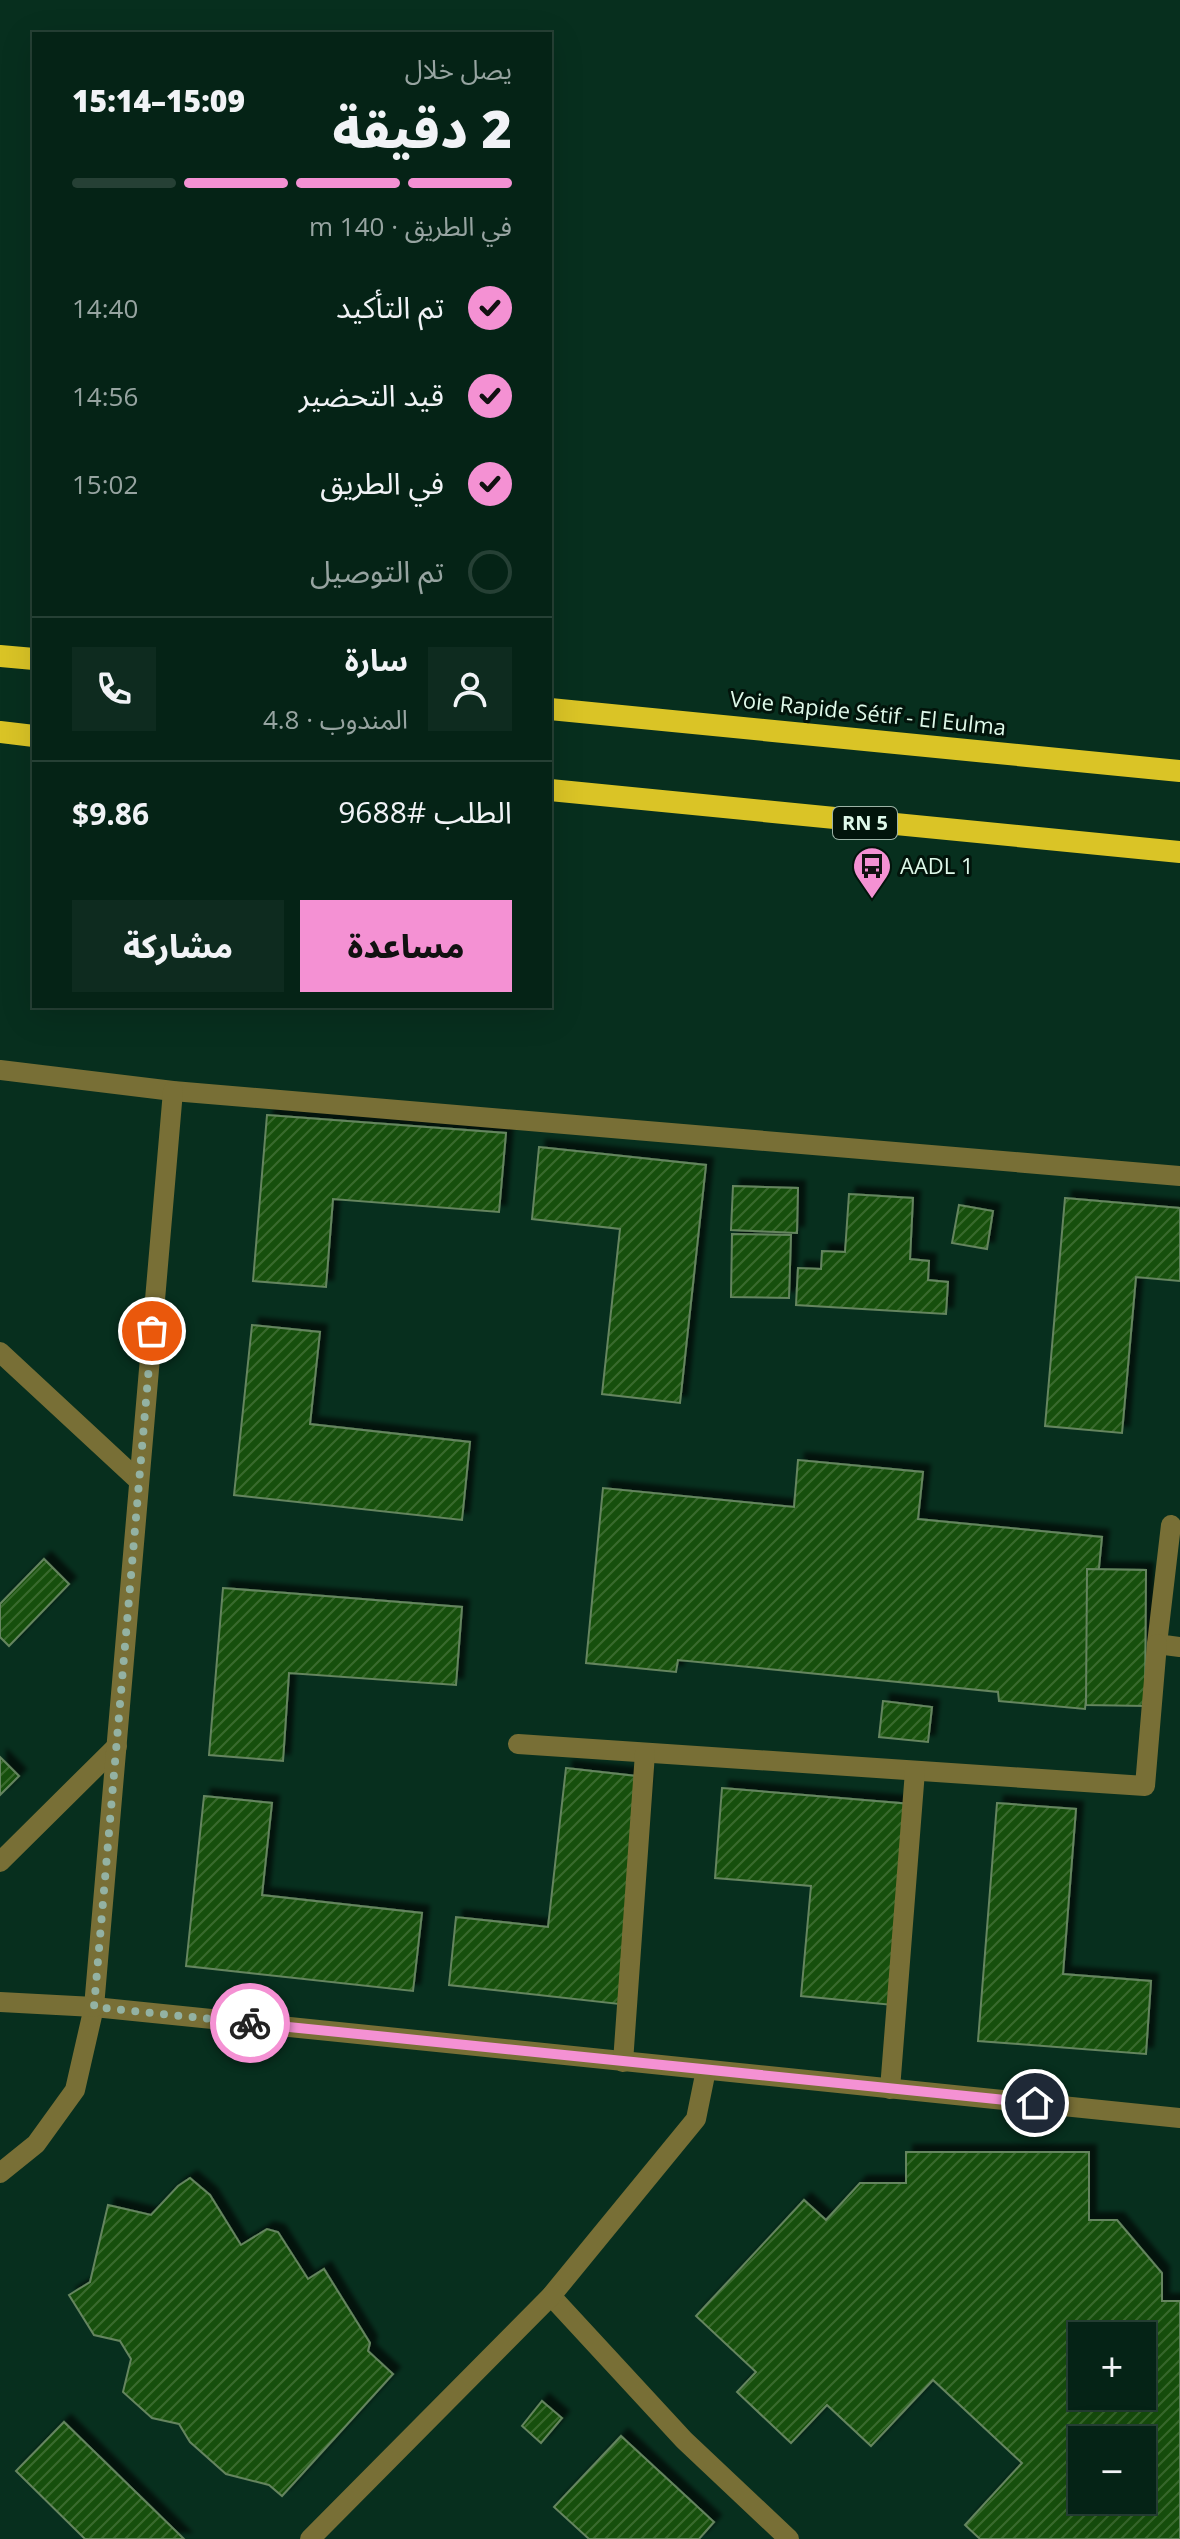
<!DOCTYPE html>
<html lang="ar">
<meta charset="utf-8">
<style>
:root{--surface:#052316;--page:#0e2b1f;--text:#f1f3f6;--muted:#97a4a1;--line:#264035;--accent:#f491d3}
body{margin:0;font-family:"Open Sans","Noto Sans Arabic",sans-serif;background:var(--page);color:var(--text);direction:rtl;height:100vh;display:flex;flex-direction:column;font-size:30px;white-space:nowrap}
*{box-sizing:border-box;margin:0}
p{font-size:26px;color:var(--muted)}
.icon{flex:none;width:44px;height:44px;fill:none;stroke:currentColor;stroke-width:2;stroke-linecap:round;stroke-linejoin:round}
.map{position:relative;flex:1;overflow:hidden;direction:ltr}
.details{position:absolute;left:32px;top:32px;width:520px;height:976px;display:flex;flex-direction:column;background:var(--surface);border-radius:0px;box-shadow:0 8px 32px #0002,0 0 0 2px var(--line);direction:rtl}
.details>*{flex:none}
.controls{position:absolute;left:1068px;top:2322px;display:grid;gap:16px}
.controls a{display:grid;place-items:center;width:88px;height:88px;border-radius:0px;background:var(--surface);box-shadow:0 8px 32px #0002,0 0 0 2px var(--line);font-size:40px}
.pin{position:absolute;display:grid;place-items:center;width:68px;height:68px;color:#fff;margin:-34px;border:4px solid #fff;border-radius:50%;box-shadow:0 2px 8px #0007}
.courier{position:absolute;display:grid;place-items:center;width:80px;height:80px;margin:-40px;border:6px solid #f491d3;border-radius:50%;background:#fff;color:#222;box-shadow:0 2px 10px #0007}
.overview em{font-style:normal;font-weight:800}
.overview div{display:flex;flex-direction:column-reverse}
.overview{display:flex;align-items:center;justify-content:space-between;height:136px;padding:0 40px}
h1{font-size:52px;font-weight:800;line-height:60px}
.bar{display:grid;grid-template-columns:repeat(4,1fr);gap:12px 8px;align-content:center;height:96px;padding:0 40px}
.bar i{height:10px;border-radius:6px;background:var(--line)}
.bar .current{background:var(--accent)}
.bar p{grid-column:span 4}
.line{display:flex;align-items:center;gap:20px;padding:0 40px;border-top:2px solid var(--line)}
.line div{flex:1}
.round{display:grid;place-items:center;flex:none;width:84px;height:84px;border-radius:0px;background:var(--page)}
ol{padding:0 40px;list-style:none}
li{display:flex;align-items:center;gap:24px;height:88px}
li p{margin-inline-start:auto}
li .icon{padding:8px;border-radius:50%;background:var(--accent);color:#111;stroke-width:4}
li:last-child{color:var(--muted)}
li i{width:44px;height:44px;border:4px solid var(--line);border-radius:50%}
.primary-button{display:flex;gap:16px;margin-top:auto;padding:16px 40px}
.primary-button a{flex:1;height:92px;border-radius:0px;background:var(--accent);color:#111;font-size:32px;font-weight:800;line-height:92px;text-align:center}
.primary-button a+a{background:var(--page);color:var(--text)}
.map>svg:first-child{display:block}
.building{fill:url(#building-hatch);stroke:#65855f;stroke-width:2;fill-rule:evenodd;filter:url(#shadow)}
.lines{fill:none;stroke-linecap:round;stroke-linejoin:round}
.service{stroke:#786f36;stroke-width:20}
.minor{stroke:#786f36;stroke-width:20}
.trunk{stroke:#dac426;stroke-width:22}
.done{stroke:#93b2a3;stroke-width:8;stroke-dasharray:0 14.4}
.route{stroke:#f491d3;stroke-width:10}
.labels{text-anchor:middle;stroke-width:6;stroke-linejoin:round;paint-order:stroke}
.shield{fill:#02140b;stroke:#9db4a7;stroke-width:2}
.shield-label{font-size:20px;font-weight:bold;fill:#dff9ea}
.street-label{font-size:22px;fill:#dff9ea;stroke:#02140b}
.poi-label{font-size:22px;fill:#dff9ea;stroke:#02140b;text-anchor:start}
</style>
<div class="map">
<svg width="1180" height="2539" viewBox="0 0 1180 2539">
<defs>
<pattern id="building-hatch" width="6" height="6" patternUnits="userSpaceOnUse" patternTransform="scale(2)"><rect width="6" height="6" fill="#18500b"/><path d="M-1 1l2-2M0 6l6-6M5 7l2-2" fill="none" stroke="#396a2f"/></pattern>
<filter id="shadow"><feDropShadow dx="7" dy="-7" stdDeviation="2" flood-color="#0009"/></filter>
</defs>
<rect width="100%" height="100%" fill="#072f1e"/>
<!-- building -->
<g class="building">
<path d="M267,1115L506,1133L499,1212L333,1199L326,1287L253,1281Z"/>
<path d="M539,1147L706,1165L680,1403L602,1394L620,1229L532,1219Z"/>
<path d="M733,1186L798,1188L797,1233L731,1230Z"/>
<path d="M849,1194L913,1198L910,1259L929,1261L928,1280L948,1282L946,1314L796,1305L798,1268L821,1269L822,1251L845,1252Z"/>
<path d="M1065,1198L1180,1208V1281L1136,1277L1122,1433L1045,1426Z"/>
<path d="M959,1205L993,1211L987,1249L952,1243Z"/>
<path d="M732,1234L791,1235L789,1298L731,1297Z"/>
<path d="M252,1325L320,1332L310,1424L470,1442L462,1520L234,1495Z"/>
<path d="M798,1460L923,1472L918,1519L1102,1537L1085,1709L999,1701L998,1692L678,1660L676,1672L586,1663L603,1488L794,1507Z"/>
<path d="M44,1559L69,1584L9,1646L0,1637V1604Z"/>
<path d="M1087,1569L1146,1570L1145,1706L1086,1705Z"/>
<path d="M223,1588L462,1607L456,1685L289,1673L283,1761L209,1755Z"/>
<path d="M883,1701L932,1707L928,1742L879,1737Z"/>
<path d="M0,1757L19,1776L0,1795Z"/>
<path d="M566,1768L645,1777L619,2004L449,1985L456,1917L548,1927Z"/>
<path d="M722,1788L911,1804L893,2005L801,1996L811,1886L715,1878Z"/>
<path d="M204,1796L272,1803L262,1895L422,1913L413,1991L186,1966Z"/>
<path d="M997,1803L1076,1809L1063,1974L1151,1981L1146,2054L978,2041Z"/>
<path d="M906,2152H1089V2220H1117L1162,2273V2301H1180V2539H980L965,2525L1022,2463L933,2380L871,2446L827,2405L791,2443L737,2392L756,2372L696,2316L804,2200L826,2220L860,2183H906ZM1082,2336H1142V2396H1082ZM1082,2440H1142V2500H1082Z"/>
<path d="M190,2178L210,2195L241,2245L267,2229L278,2232L308,2279L324,2269L370,2343L368,2351L393,2374L282,2496L269,2485L226,2474L190,2442L179,2424L152,2418L123,2392L131,2359L120,2341L94,2335L69,2295L90,2282L108,2205L151,2215L178,2186Z"/>
<path d="M542,2401L562,2418L541,2443L522,2426Z"/>
<path d="M64,2422L184,2539H85L16,2471Z"/>
<path d="M621,2436L714,2522L699,2539H589L554,2507Z"/>
</g>
<g class="lines">
<!-- service -->
<g class="service">
<path d="M0,1070L173,1091L1180,1176"/>
<path d="M0,1352L139,1481"/>
<path d="M1171,1525L1157,1644L1180,1647"/>
<path d="M518,1744L1145,1786L1157,1644"/>
<path d="M0,1862L117,1746"/>
<path d="M94,2007L1180,2118"/>
<path d="M623,2062L645,1753"/>
<path d="M890,2089L915,1771"/>
<path d="M0,2173L36,2144L75,2090L94,2007L173,1091"/>
<path d="M551,2296L684,2440L789,2539"/>
<path d="M310,2539L551,2296L696,2119L706,2070"/>
</g>
<!-- minor -->
<path class="minor" d="M0,2002L94,2007"/>
<!-- trunk -->
<g class="trunk">
<path d="M0,656L34,659"/>
<path d="M550,709L1180,771"/>
<path d="M0,732L34,736"/>
<path d="M550,790L1180,852"/>
</g>
</g>
<g class="lines">
<!-- done -->
<path class="done" d="M152,1331L94,2007L250,2023"/>
<!-- route -->
<path class="route" d="M250,2023L1035,2103"/>
</g>
<!-- icons -->
<defs>
<symbol id="bus-pin" viewBox="-11 -11 22 30"><path d="M0 17L-7.5 6A9.5 9.5 0 1 1 7.5 6Z" fill="#f491d3" stroke="#02140b"/><path d="M-5-6H5V4H4V6H2V4H-2V6H-4V4H-5ZM-3.5-4V0h7V-4ZM-3.5 1.2v1.5H-2V1.2ZM2 1.2v1.5H3.5V1.2Z" fill="#111"/></symbol>
</defs>
<g fill-rule="evenodd">
<use href="#bus-pin" x="850" y="844" width="44" height="60"/>
</g>
<g class="labels">
<!-- shield labels -->
<rect class="shield" x="833" y="807" width="64" height="32" rx="6"/>
<g class="shield-label">
<text x="865" y="830">RN 5</text>
</g>
<!-- street labels -->
<g class="street-label">
<text transform="translate(868 713) rotate(6)" y="8">Voie Rapide Sétif - El Eulma</text>
</g>
<!-- poi labels -->
<g class="poi-label">
<text x="900" y="874">AADL 1</text>
</g>
</g>
</svg>
<div class="controls">
<a>+</a>
<a>−</a>
</div>
<div class="pin" style="left:152px;top:1331px;background:#ea580c"><svg class="icon" aria-label="bag" viewBox="0 0 24 24"><path d="M5 8h14l-1 12H6zM9 8a3 3 0 0 1 6 0"/></svg></div>
<div class="pin" style="left:1035px;top:2103px;background:#1f2937"><svg class="icon" aria-label="home" viewBox="0 0 24 24"><path d="M3 11l9-7 9 7M6 9v11h12V9"/></svg></div>
<div class="courier" style="left:250px;top:2023px"><svg class="icon" aria-label="bike" viewBox="0 0 24 24"><circle cx="6" cy="16" r="4"/><circle cx="18" cy="16" r="4"/><path d="M6 16l4-8h5l3 8M10 8l3 8H6M13 5h3"/></svg></div>
<section class="details">
<div class="overview"><div><h1>2 دقيقة</h1><p>يصل خلال</p></div><em>15:09–15:14</em></div>
<div class="bar"><i class="current"></i><i class="current"></i><i class="current"></i><i></i><p>في الطريق · 140 m</p></div>
<ol>
<li><svg class="icon" aria-label="check" viewBox="0 0 24 24"><path d="M5 12l5 5 9-10"/></svg>تم التأكيد<p>14:40</p></li>
<li><svg class="icon" aria-label="check" viewBox="0 0 24 24"><path d="M5 12l5 5 9-10"/></svg>قيد التحضير<p>14:56</p></li>
<li><svg class="icon" aria-label="check" viewBox="0 0 24 24"><path d="M5 12l5 5 9-10"/></svg>في الطريق<p>15:02</p></li>
<li><i></i>تم التوصيل</li>
</ol>
<div class="line" style="height:144px"><a class="round"><svg class="icon" aria-label="person" viewBox="0 0 24 24"><circle cx="12" cy="8" r="4"/><path d="M4 21q1-7 8-7t8 7"/></svg></a><div><b>سارة</b><p>المندوب · 4.8</p></div><a class="round"><svg class="icon" aria-label="phone" viewBox="0 0 24 24"><path d="M5 4h4l2 5-3 2q2 4 5 5l2-3 5 2v4C11 20 4 13 5 4z"/></svg></a></div>
<div class="line" style="height:104px"><div>الطلب #9688</div><b>$9.86</b></div>
<div class="primary-button"><a>مساعدة</a><a>مشاركة</a></div>
</section>
</div>
